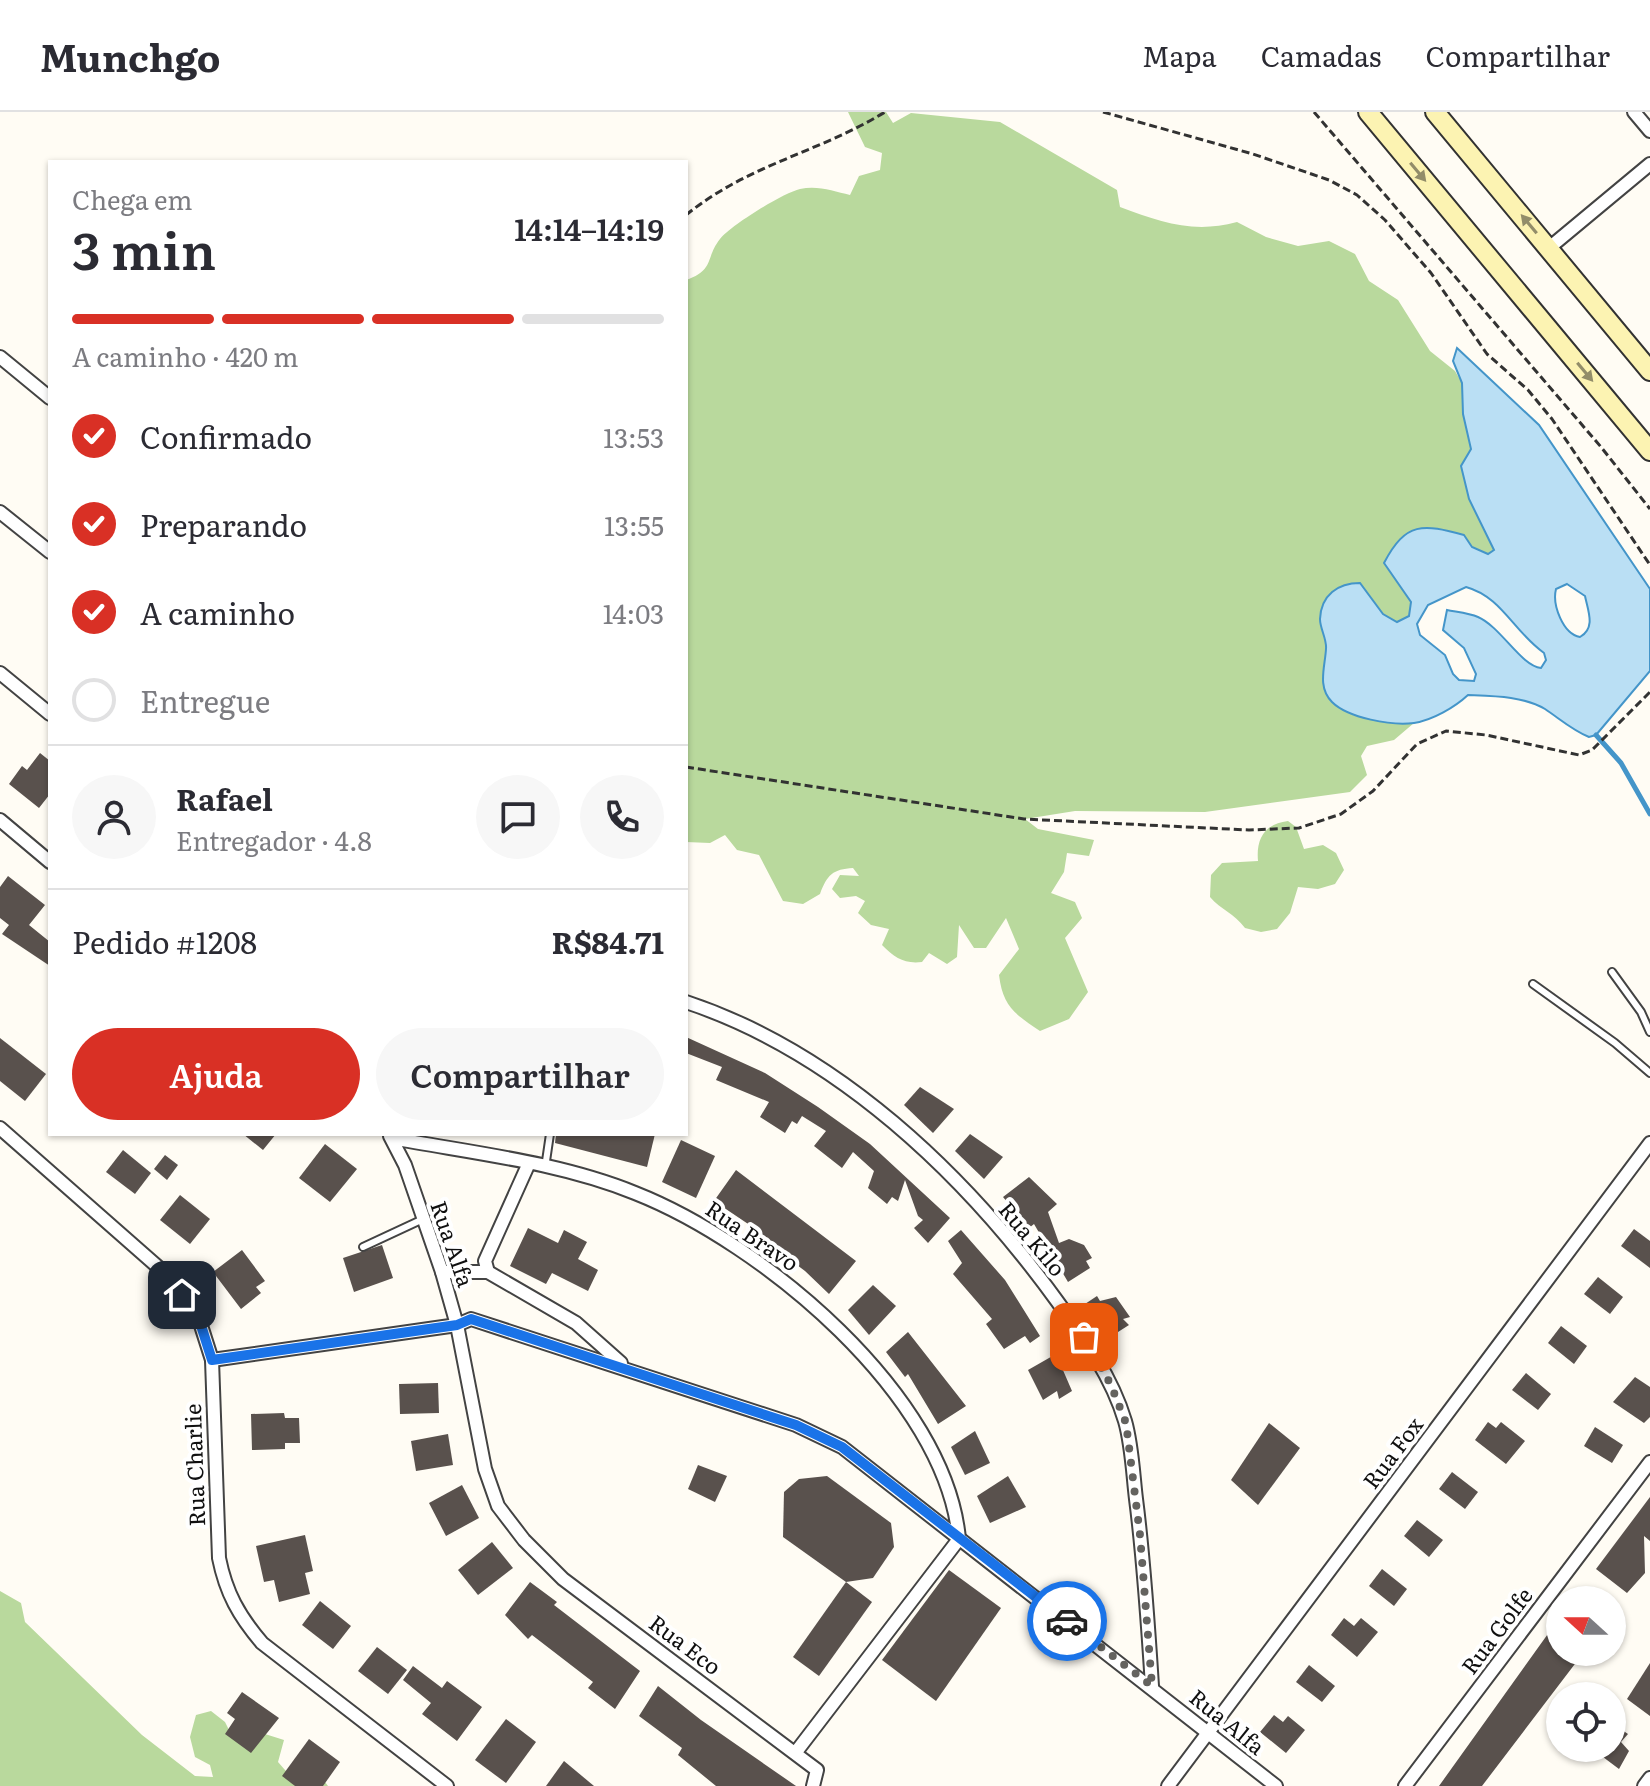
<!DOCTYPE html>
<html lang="pt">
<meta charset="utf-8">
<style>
:root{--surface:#fff;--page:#f7f7f7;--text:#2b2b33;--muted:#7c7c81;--line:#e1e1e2;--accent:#d93025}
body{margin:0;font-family:Literata,serif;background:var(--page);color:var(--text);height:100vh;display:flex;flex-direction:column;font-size:30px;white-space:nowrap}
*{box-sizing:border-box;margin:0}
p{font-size:26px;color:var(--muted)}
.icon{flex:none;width:44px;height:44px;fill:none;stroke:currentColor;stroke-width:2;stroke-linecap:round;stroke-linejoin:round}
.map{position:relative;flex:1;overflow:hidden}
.panel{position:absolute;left:48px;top:48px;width:640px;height:976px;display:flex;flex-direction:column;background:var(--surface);border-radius:0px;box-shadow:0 2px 6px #0004}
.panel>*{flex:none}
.needle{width:52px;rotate:291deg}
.buttons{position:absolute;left:1546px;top:1474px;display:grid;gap:16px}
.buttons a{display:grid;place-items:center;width:80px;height:80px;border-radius:50%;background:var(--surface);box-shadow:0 2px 6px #0004;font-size:40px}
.pin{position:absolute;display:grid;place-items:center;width:68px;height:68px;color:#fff;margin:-34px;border-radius:16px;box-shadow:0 4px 12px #0006}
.courier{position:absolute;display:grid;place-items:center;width:80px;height:80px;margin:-40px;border:6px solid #1a73e8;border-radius:50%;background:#fff;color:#222;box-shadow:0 2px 10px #0007}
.head em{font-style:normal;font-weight:600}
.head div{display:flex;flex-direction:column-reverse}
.head{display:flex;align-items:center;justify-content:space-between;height:136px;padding:0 24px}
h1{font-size:52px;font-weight:600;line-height:60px}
.bar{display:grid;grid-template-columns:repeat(4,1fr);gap:12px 8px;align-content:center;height:96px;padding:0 24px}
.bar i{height:10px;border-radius:6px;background:var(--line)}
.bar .on{background:var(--accent)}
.bar p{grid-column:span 4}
.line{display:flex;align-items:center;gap:20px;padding:0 24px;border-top:2px solid var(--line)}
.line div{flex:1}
.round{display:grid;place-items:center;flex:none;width:84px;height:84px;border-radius:42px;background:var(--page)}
ol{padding:0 24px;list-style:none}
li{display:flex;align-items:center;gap:24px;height:88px}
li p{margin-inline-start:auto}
li .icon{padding:8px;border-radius:50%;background:var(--accent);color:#fff;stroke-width:4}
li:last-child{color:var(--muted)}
li i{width:44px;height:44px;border:4px solid var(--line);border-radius:50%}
.cta{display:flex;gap:16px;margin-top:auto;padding:16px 24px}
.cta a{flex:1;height:92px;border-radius:48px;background:var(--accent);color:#fff;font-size:32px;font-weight:600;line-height:92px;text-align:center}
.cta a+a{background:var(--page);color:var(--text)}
header{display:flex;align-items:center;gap:48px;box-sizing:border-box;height:112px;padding:0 40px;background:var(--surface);border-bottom:2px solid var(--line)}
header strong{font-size:38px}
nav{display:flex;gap:44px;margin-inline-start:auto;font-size:28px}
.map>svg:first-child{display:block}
.forest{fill:#b9d99d}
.water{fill:#badff4;stroke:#4495c9;stroke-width:2;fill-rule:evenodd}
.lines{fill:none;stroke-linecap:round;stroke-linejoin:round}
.stream{stroke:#4495c9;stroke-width:5}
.building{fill:#59514d}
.service-casing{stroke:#434343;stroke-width:10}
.minor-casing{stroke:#434343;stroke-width:16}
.secondary-casing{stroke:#323232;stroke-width:22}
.path{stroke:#323232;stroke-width:3;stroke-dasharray:8 4;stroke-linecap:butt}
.service{stroke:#fff;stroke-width:6}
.minor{stroke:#fff;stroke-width:12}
.secondary{stroke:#fcf3b2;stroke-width:18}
.oneway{fill:#928d69}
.done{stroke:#646360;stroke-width:8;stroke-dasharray:0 14.4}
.route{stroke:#1a73e8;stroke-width:10}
.labels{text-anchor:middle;stroke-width:8;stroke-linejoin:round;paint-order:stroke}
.street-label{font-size:22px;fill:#101010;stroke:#fff}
</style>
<header>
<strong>Munchgo</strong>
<nav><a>Mapa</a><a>Camadas</a><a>Compartilhar</a></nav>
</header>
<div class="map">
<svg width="1650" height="1674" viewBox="0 0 1650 1674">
<rect width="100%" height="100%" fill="#fffcf4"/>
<!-- forest -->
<g class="forest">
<path d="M848,0H886L893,11L911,1L1000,10L1117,78L1120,95C1161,110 1193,122 1237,110L1266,125L1298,134L1329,129L1355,142L1369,169L1398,188L1430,239L1455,259L1462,271L1463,302L1471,337L1469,387L1494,438L1488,442L1472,435L1464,423C1423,413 1407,409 1385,451L1411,490L1409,505L1397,510L1383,502L1360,471C1338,471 1321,483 1320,507C1320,517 1327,527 1326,537C1325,555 1318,576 1332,590C1351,609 1390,609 1414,611L1394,628L1367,634L1361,644L1367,663L1350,680L1205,700L1075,699L1025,707L1038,717L1094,728L1089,744L1067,741L1064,760L1051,781L1075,790L1082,806L1065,826L1088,880L1069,907L1040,919C1015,902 1003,895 999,863L1019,837L1006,806L986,836H974L959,813L957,845L947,852L929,841L922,850C904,852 895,846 882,833L889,817L871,813L858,801L865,789L856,784L840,786L832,777L840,763L859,764L853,756C833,757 827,763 820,782L803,792L783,789L759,743L737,738L725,723L710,731L686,730V168C715,158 705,146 720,127C731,113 783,81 800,77C817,73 834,79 850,83L859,64L880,58L882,41L865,35Z"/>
<path d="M1288,709L1296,715L1304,737L1323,733L1336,741L1344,758L1335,772L1318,777L1298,775L1290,801L1277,817L1261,820L1245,816C1234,801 1221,798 1210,785L1211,763L1222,751L1258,749C1256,727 1264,712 1288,709Z"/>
<path d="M0,1479L21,1491L25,1510L142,1623L195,1664L213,1665L210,1653L195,1645L190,1625L196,1603L211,1599L225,1610L233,1626L265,1622L284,1628L278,1650L292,1666L320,1663L328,1674H0Z"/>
</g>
<!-- water -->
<path class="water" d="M1457,236L1539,313L1650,477V559L1596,623L1589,625C1572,618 1560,607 1545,597C1523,584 1493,584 1468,583C1455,595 1433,608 1414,611C1392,614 1348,606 1332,590C1317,575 1325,555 1326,537C1327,527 1320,517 1320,507C1321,483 1338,471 1360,471L1383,502L1397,510L1409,504L1411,490L1384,451C1406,409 1423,412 1464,423L1472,435L1488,442L1494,438L1469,387L1461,354L1471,337L1463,302L1462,271L1453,249ZM1567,472L1585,484C1588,499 1596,516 1580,525C1563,522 1552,493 1556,477ZM1466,475C1502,485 1513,519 1544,541L1546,548L1541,556C1521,554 1501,515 1478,505C1469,501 1457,500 1447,498L1443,518L1464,536L1476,562L1474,569L1459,568L1453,562L1445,543L1420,523L1417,512L1428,493Z"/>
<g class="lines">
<!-- stream -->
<path class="stream" d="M1596,623L1621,651L1650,702"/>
</g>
<!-- building -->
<g class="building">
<path d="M40,641L50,649V682L39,696L9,672L22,654L27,658Z"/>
<path d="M8,764L45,793L29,813L50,830V854L2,822L9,813L0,806V775Z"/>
<path d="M686,925L765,961L818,995L870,1032L950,1106L928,1131L914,1116L923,1108L918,1104L905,1068L898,1089L892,1085L887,1092L868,1076L874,1059L853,1040L842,1056L814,1034L826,1019L802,1004L797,1012L792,1009L785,1021L760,1005L769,990L716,968L722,955L686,941Z"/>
<path d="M0,926L46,962L25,989L0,969Z"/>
<path d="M920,975L954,997L933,1021L904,993Z"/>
<path d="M243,1022H276L263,1038Z"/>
<path d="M556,1022H655L647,1055L555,1031Z"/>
<path d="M970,1022L1003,1045L984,1067L955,1039Z"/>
<path d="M681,1028L715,1044L696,1086L662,1070Z"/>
<path d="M325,1032L357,1057L330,1090L299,1066Z"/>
<path d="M123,1038L151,1061L135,1082L106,1060Z"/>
<path d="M165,1043L178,1053L167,1068L154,1057Z"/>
<path d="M736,1058L856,1149L829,1182L805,1159L757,1123L760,1120L714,1089Z"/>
<path d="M1029,1065L1057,1092L1048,1100L1059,1131L1069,1127L1084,1133L1092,1146L1086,1149L1090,1156L1068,1170L1034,1112L1029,1116L1003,1085Z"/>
<path d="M180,1083L210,1107L190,1132L160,1108Z"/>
<path d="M528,1116L558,1131L564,1118L587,1130L578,1147L598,1158L588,1179L552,1161L546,1172L510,1154Z"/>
<path d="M1634,1117L1650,1129V1156L1621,1134Z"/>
<path d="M961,1118L1005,1168L1040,1224L1030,1231L1025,1224L1004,1237L986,1212L992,1207L953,1162L962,1151L948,1129Z"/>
<path d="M382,1133L393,1166L354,1180L343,1146Z"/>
<path d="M242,1138L265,1169L256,1175L261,1181L241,1197L213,1160Z"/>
<path d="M1598,1165L1623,1185L1610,1202L1584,1182Z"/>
<path d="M873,1173L896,1194L869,1223L848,1198Z"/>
<path d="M1097,1184L1100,1189L1116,1185L1130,1205L1123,1207L1129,1213L1107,1227L1085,1192Z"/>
<path d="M1561,1214L1587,1234L1574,1252L1548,1231Z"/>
<path d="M908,1220L966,1294L938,1312L908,1262L905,1265L886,1240Z"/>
<path d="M1056,1242L1072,1279L1059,1287L1057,1279L1043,1288L1028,1258Z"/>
<path d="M1526,1261L1551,1282L1538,1298L1512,1278Z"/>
<path d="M1635,1265L1650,1275V1305L1644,1311L1613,1290Z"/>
<path d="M438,1271L439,1301L400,1302L399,1272Z"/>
<path d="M284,1301L285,1306H299L300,1331H285V1337L252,1338L251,1302Z"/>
<path d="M1488,1310L1496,1316L1501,1310L1525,1329L1506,1352L1475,1328Z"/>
<path d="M1269,1311L1300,1336L1258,1393L1231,1368Z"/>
<path d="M1595,1315L1623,1333L1612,1351L1584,1334Z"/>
<path d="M975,1319L990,1351L965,1363L951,1335Z"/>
<path d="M448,1322L453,1353L416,1359L411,1329Z"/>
<path d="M698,1353L727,1364L715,1390L688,1377Z"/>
<path d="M1452,1360L1478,1380L1465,1397L1439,1377Z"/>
<path d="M827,1364L891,1411L894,1435L873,1466L846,1470L783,1425L784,1380L799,1367Z"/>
<path d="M1008,1364L1026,1395L990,1411L977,1384Z"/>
<path d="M462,1373L479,1406L446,1424L429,1391Z"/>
<path d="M1650,1385V1429L1644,1424L1645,1461L1627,1481L1596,1457Z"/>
<path d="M1417,1408L1443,1428L1429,1445L1404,1424Z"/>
<path d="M305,1423L313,1459L305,1461L310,1482L279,1490L274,1468L264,1470L256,1434Z"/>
<path d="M492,1430L513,1456L478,1483L458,1458Z"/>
<path d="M1382,1457L1407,1477L1394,1494L1369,1474Z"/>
<path d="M949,1458L1001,1496L936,1589L882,1548Z"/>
<path d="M530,1470L557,1490L554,1493L640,1559L615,1597L588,1576L593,1570L532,1523L528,1527L505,1503Z"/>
<path d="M846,1470L872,1490L819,1564L793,1545Z"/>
<path d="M320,1489L351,1514L333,1537L302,1513Z"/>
<path d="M1344,1506L1354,1514L1361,1506L1378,1520L1357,1545L1331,1523Z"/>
<path d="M1550,1519L1560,1526V1540H1584L1482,1674H1439Z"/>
<path d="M377,1535L407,1558L388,1582L358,1559Z"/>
<path d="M1650,1551V1604L1627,1587Z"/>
<path d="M1309,1553L1335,1574L1322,1590L1296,1570Z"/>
<path d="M413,1554L442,1576L447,1569L482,1595L457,1629L422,1602L431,1591L403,1568Z"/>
<path d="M658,1574L701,1608L796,1674H716L678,1643L682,1636L639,1604Z"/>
<path d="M242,1580L279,1606L251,1641L225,1622L235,1607L227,1601Z"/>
<path d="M1274,1603L1283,1610L1288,1604L1305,1618L1286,1641L1260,1620Z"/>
<path d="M506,1607L536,1630L506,1671L475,1648Z"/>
<path d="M1612,1611L1628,1622L1621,1630L1629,1639L1619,1657L1591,1636H1612Z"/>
<path d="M309,1627L340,1650L323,1674H295L282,1664Z"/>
<path d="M564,1649L594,1674H546Z"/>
</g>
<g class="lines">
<defs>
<g id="service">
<path d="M1612,860L1641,900L1650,920"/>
<path d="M1533,872L1615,931L1650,961"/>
<path d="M545,1056L550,1022"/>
<path d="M363,1135L421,1108"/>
</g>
<g id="minor">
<path d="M1634,0L1650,19"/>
<path d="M1549,136L1650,52"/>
<path d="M0,245L50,286"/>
<path d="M0,400L50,440"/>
<path d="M0,561L50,602"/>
<path d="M0,708L50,750"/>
<path d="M686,890C837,940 965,1062 1057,1189C1084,1226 1112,1265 1125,1309C1132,1333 1133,1362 1136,1387C1144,1449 1148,1511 1152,1574"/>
<path d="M0,1016L166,1162L198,1204L212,1248L219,1446C226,1481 239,1504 262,1531L447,1674"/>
<path d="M390,1024L405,1053L442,1160L457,1213L485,1357L498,1394L524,1428L563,1467L817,1658L813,1674"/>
<path d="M392,1026C472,1041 559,1050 635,1081C762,1131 946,1283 959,1427L796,1640"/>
<path d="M529,1051L485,1149L488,1160L576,1211L621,1251"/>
<path d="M442,1160H488"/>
<path d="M212,1248L457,1213L471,1207L796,1313L842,1335L1276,1674"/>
<path d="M1168,1674L1650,1031"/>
<path d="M1405,1674L1650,1350"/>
<path d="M1644,1674L1650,1666"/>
</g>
<g id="secondary">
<path d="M1368,0L1650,339"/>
<path d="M1435,0L1650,259"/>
</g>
</defs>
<!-- service casing -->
<use href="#service" class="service-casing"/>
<!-- minor casing -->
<use href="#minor" class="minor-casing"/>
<!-- secondary casing -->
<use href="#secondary" class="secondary-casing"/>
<!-- path -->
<g class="path">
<path d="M1103,0L1253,42L1329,68L1357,83L1385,108L1431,161L1487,242L1528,278L1552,307L1650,453"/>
<path d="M1314,0L1601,335L1650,397"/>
<path d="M686,103C749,52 818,41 885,0"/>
<path d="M686,655L1024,707L1249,718L1299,716L1341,702L1373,679L1417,632L1446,619L1486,623L1579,643L1592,638L1650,580"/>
</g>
<!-- service -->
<use href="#service" class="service"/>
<!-- minor -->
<use href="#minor" class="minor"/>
<!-- secondary -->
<use href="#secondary" class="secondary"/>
</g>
<!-- one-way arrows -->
<defs><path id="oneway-solid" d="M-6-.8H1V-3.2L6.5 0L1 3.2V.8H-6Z" transform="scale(2)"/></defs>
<g class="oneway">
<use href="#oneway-solid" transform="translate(1418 60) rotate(50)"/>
<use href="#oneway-solid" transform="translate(1529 112) rotate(-130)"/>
<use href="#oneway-solid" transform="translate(1585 260) rotate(50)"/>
</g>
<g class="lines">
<!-- done -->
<path class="done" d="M1067,1509L1152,1574L1140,1423L1126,1311L1111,1273L1084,1225"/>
<!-- route -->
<path class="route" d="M182,1183L198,1204L212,1248L457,1213L471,1207L796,1313L842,1335L1067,1509"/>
</g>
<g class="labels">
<!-- street labels -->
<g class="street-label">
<text transform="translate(752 1124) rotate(34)" y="8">Rua Bravo</text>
<text transform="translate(1032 1127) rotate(50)" y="8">Rua Kilo</text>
<text transform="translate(452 1132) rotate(71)" y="8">Rua Alfa</text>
<text transform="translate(1393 1341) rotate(-53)" y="8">Rua Fox</text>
<text transform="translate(195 1353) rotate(-92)" y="8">Rua Charlie</text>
<text transform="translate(1497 1519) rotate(-53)" y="8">Rua Golfe</text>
<text transform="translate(685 1533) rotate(37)" y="8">Rua Eco</text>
<text transform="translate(1227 1610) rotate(39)" y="8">Rua Alfa</text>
</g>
</g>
</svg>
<div class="buttons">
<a><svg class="needle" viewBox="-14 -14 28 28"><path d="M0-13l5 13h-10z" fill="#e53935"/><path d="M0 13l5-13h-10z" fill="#7c7c81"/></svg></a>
<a><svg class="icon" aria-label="locate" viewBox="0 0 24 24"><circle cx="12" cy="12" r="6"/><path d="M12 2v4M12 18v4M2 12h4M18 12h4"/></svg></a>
</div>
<div class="pin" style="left:1084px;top:1225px;background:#ea580c"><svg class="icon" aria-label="bag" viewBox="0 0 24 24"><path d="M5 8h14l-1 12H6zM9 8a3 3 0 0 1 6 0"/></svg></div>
<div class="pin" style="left:182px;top:1183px;background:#1f2937"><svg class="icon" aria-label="home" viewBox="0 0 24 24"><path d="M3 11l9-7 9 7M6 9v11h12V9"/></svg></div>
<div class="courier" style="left:1067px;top:1509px"><svg class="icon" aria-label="car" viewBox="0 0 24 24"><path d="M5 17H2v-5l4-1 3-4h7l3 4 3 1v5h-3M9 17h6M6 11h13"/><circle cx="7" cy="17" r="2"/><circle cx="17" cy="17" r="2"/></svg></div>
<section class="panel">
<div class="head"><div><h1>3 min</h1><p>Chega em</p></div><em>14:14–14:19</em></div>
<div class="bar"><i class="on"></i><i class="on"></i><i class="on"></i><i></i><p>A caminho · 420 m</p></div>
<ol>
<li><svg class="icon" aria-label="check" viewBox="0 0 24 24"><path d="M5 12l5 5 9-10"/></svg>Confirmado<p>13:53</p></li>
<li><svg class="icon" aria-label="check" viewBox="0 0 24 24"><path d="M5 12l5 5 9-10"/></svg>Preparando<p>13:55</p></li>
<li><svg class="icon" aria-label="check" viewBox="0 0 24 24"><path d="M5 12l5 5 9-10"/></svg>A caminho<p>14:03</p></li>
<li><i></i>Entregue</li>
</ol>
<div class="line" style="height:144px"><a class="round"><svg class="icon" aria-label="person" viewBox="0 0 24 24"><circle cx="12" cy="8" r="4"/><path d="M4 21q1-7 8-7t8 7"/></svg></a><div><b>Rafael</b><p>Entregador · 4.8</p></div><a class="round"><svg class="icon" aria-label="chat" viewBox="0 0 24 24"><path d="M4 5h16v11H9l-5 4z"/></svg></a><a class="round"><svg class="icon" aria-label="phone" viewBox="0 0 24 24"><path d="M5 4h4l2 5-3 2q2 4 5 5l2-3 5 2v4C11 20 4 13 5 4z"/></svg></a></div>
<div class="line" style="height:104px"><div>Pedido #1208</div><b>R$84.71</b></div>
<div class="cta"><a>Ajuda</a><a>Compartilhar</a></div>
</section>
</div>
